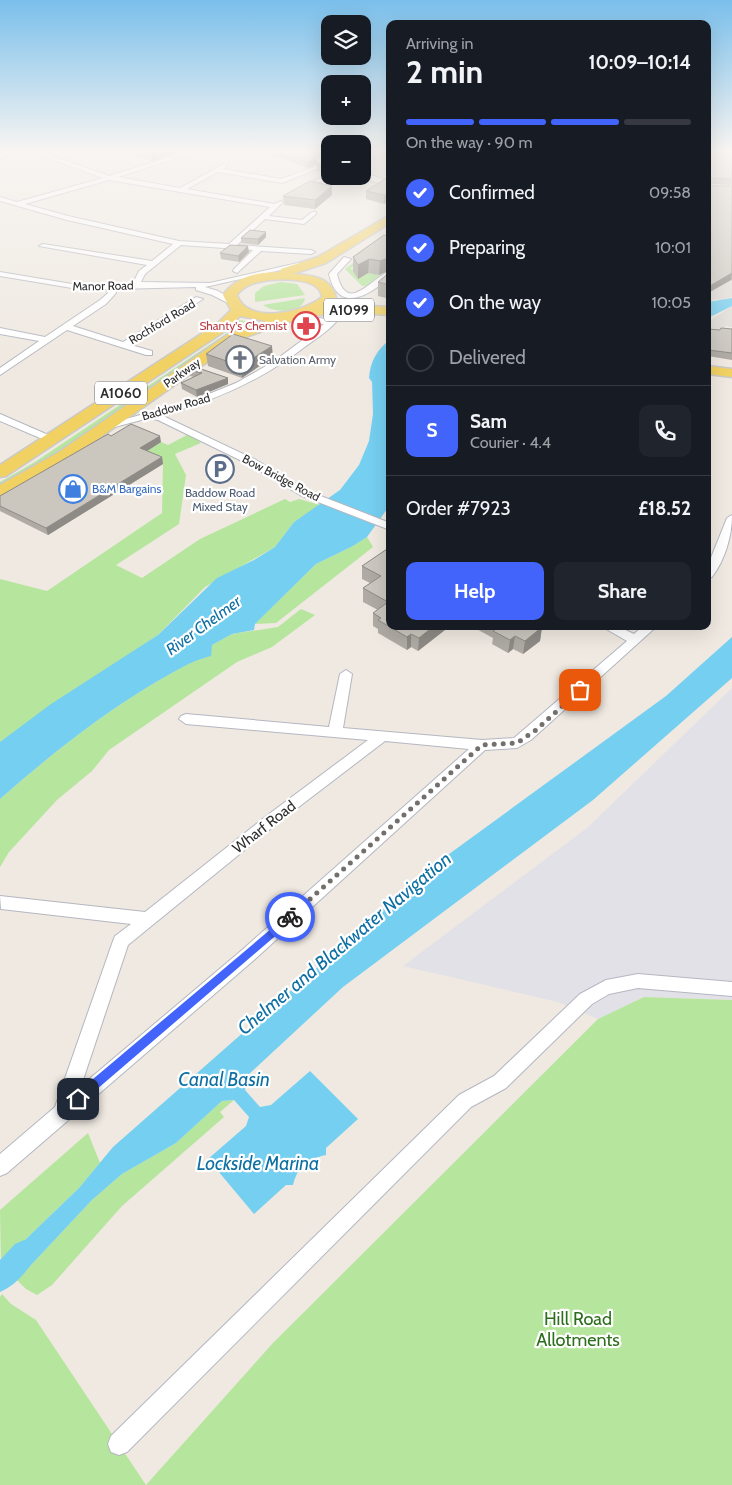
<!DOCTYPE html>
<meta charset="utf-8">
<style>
:root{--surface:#171b24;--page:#20242c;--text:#f1f3f6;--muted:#9ea1a6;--line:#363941;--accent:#4264fb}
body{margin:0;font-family:Cabin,sans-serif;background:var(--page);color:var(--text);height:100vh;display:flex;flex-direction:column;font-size:19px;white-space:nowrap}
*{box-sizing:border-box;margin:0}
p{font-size:16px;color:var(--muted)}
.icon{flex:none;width:28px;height:28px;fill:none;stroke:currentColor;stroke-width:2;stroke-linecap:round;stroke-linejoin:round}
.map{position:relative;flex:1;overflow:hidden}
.panel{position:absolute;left:386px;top:20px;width:325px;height:610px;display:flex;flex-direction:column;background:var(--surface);border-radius:10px;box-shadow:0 5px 20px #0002}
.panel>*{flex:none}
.buttons{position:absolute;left:321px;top:15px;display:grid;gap:10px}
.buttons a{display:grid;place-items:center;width:50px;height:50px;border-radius:10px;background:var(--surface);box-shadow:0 5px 20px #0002;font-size:25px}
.pin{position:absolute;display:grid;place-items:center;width:42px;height:42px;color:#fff;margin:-21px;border-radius:10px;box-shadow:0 2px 8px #0006}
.courier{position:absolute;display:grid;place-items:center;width:50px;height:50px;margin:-25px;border:4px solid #4264fb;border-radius:50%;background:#fff;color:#222;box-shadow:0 1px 6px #0007}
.overview em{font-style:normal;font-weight:800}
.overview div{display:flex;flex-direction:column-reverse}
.overview{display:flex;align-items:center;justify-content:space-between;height:85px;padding:0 20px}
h1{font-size:32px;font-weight:800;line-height:38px}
.bar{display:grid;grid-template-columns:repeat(4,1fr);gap:8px 5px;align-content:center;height:60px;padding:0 20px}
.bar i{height:6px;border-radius:4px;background:var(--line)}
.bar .on{background:var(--accent)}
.bar p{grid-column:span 4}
.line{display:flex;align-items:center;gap:12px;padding:0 20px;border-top:1px solid var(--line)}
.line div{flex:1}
.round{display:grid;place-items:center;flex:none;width:52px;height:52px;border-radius:10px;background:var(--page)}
ol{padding:0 20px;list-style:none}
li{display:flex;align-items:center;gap:15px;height:55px}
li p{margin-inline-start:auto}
li .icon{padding:5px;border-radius:50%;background:var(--accent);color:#fff;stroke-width:4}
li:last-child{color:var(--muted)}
li i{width:28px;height:28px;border:2px solid var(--line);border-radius:50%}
.action{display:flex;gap:10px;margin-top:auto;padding:10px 20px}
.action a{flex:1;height:58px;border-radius:10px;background:var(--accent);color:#fff;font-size:20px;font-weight:800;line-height:58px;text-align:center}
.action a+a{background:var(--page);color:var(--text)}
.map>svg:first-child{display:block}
.industrial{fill:#e3e1e8}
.green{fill:#b6e59e}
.plaza{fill:#dfdcd8}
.water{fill:#75cff0}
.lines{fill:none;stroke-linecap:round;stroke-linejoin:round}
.canal{fill:#75cff0;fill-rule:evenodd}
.street-casing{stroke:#b4b7c1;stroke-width:2}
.secondary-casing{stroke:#b4b7c1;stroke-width:2}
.primary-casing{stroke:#c9c9c9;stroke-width:3}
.street{fill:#fff;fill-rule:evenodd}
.secondary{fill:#fff;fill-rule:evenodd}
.primary{fill:#f2d163;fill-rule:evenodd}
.wall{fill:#afaba4}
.shaded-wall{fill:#8e8b86}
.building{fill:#cbc7bf;stroke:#8e8b86}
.route{fill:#4264fb}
.done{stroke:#726f6d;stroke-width:5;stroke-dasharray:0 9}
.labels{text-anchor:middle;stroke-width:4.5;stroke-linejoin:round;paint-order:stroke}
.far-street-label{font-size:12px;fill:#2e2e2e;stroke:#fff}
.far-health-label{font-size:12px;fill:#be3a42;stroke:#fff;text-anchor:end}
.far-worship-label{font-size:12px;fill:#5b616d;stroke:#fff;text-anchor:start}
.far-shop-label{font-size:12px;fill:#366cbe;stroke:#fff;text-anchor:start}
.far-service-label{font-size:12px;fill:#4e5e75;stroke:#fff}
.shield{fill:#fff;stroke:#6d6d6d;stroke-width:1}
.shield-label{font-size:14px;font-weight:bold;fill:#2e2e2e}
.street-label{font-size:15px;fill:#2e2e2e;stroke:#fff}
.water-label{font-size:16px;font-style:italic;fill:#0d6fa3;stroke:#fff}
.near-park-label{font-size:18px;fill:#2c6e1b;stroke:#fff}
.near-water-label{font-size:19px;font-style:italic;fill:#0d6fa3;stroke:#fff}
</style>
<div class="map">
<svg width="732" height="1485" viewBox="0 0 732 1485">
<rect width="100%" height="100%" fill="#efe9e1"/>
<!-- industrial -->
<path class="industrial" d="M732,688V1000L644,997L598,1019L558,1002L403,966L587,828Z"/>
<!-- green -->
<g class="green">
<path d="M375,247L350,269L380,275L367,286H362L345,269Z"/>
<path d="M281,282L297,284L305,295L255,302V293L264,286Z"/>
<path d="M305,298C303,314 273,313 263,305Z"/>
<path d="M239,320L255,323L227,336L65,449L0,487V482L35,462L233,329Z"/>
<path d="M189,434L201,443L175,454L186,475L179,524L116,565L142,578L200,539L285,499L290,502L299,499L320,505L294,522L275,547L205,587L158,635L0,742V579L47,591L162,513L163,464L141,455L161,442L168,445Z"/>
<path d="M367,537L373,547L276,623L255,624L316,564L353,546Z"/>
<path d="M301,609L315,615L272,647L237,662L109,750L92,771L57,800L9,852L0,867V799C49,756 100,715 156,682C173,672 190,661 210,656L212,645L232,634L278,627Z"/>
<path d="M644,997L732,1000V1485H0V1297L2,1294L11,1304L36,1320L146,1485L272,1344L598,1019Z"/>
<path d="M234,1100L220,1112L224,1117L122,1206L52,1285L37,1295L26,1289L17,1280L92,1200L122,1174L176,1143L222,1101Z"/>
<path d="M88,1133L100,1163L79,1188L1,1263L0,1210Z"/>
</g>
<!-- plaza -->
<g class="plaza">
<path d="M729,279L732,281V297L720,300L716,299L708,302V293L727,282Z"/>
<path d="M732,306V327L726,326L719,336L708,335V322Z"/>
</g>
<!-- water -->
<g class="water">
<path d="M732,298V306L708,318V302Z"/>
<path d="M390,340V505L367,537L353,546L316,564L255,624L254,630L232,634L212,645L211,656C190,661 174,672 156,682C100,715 49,756 0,799V742L51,704L158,635L217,578L254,560L275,547L294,522L340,490L359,465L369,441L373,414L372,382L369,378C370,362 377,349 390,340Z"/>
<path d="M732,637V678L593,800L343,987L248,1075L245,1090L260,1107L271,1105L310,1071L358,1119L326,1148V1155C307,1159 298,1166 293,1185H286L254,1214L208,1159L246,1126L249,1117L234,1100L222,1101L176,1143L122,1174L92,1200L17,1280L1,1263L79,1188L113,1147L434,865L666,696Z"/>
</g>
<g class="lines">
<!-- canal -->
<path class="canal" d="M24,1240L33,1244L37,1253C31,1268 15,1286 0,1292V1260L15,1244Z"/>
<defs>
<g id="street">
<path d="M13,150H22L0,158V154Z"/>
<path d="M26,150H35L109,176L192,150H201L118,177L180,188L224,164L227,166L223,169L281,179L329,162V164L282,183L218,172L187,189L274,204L282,201V203L269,216L302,220L312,212H316V214L304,224L265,219L237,245L311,250L315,252L311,254L261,251L237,273L233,271L234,269L253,250L181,245L145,274L141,282L210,283L298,263L302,265L205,287L218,291L235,301V305H232L212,295L196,290V287L115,289L116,293L106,304L73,326L123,342L196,297L203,299L131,345L152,351V355H146L67,330L0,375V368L39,341L0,334V328L45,337L100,300L108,293L107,289L84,290L0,276V272L84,286L133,283L139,271L147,265L39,246L43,244L152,261L173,244L67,220L0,201V197L17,202L103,178ZM109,180L270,207L229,244L179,241L68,216L25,204Z"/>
<path d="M330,173V176H332L302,191L297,190Z"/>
<path d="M344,257L351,259L337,274C347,316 371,278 390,271V277C369,296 338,314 329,274Z"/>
<path d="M320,318L336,322C328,331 316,339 306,346C262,380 215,401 161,415L256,460L308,491L390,523V530L300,495L248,464L158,420L149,418L107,429L102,426L199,398L236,383L273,362L324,324L317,323V319Z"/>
<path d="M0,414L53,437L55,439L47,441L0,421Z"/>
<path d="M732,515C732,536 725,560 712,577L708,578V565L727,518Z"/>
<path d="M601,626H617L634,634L643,626H657L531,740L517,748L485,750L254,960L7,1173L0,1176V1154L55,1107L113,941L115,936L131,924L1,909L0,896L145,912L269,814L368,740L186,724L179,719L181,716L186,714L329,727L340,674L346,670L352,674L343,728L482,740L514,738L627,641ZM385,741L469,749L242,950L81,1086L128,945L279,822Z"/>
<path d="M638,974L732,982V996L638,988L609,994L592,1004L506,1088L471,1107L127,1452L119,1455L111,1452L108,1444L111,1436L459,1095L494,1076L580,994L606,980Z"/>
</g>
<g id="secondary">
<path d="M286,150H299L330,161V167Z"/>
<path d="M362,172L390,181V187L359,177L362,176Z"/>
</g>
<g id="primary">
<path d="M390,215V223L326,263L293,274C310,275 332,277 336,298L326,308L353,305L390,307V315L353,313L306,316L240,339L71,458L0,497V485L59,452L230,333L265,321L240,316L228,329L6,476L0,477V465L218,323L231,310L223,295C236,277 257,272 279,272L281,269L318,257ZM270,280C285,279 320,278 322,297C303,313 247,325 237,295C245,284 257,282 270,280Z"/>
<path d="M708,366L732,369V377L708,374Z"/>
</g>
</defs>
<!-- street casing -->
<use href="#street" class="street-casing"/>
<!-- secondary casing -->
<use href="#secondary" class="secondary-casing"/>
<!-- primary casing -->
<use href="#primary" class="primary-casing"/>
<!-- street -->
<use href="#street" class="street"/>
<!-- secondary -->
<use href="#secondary" class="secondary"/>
<!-- primary -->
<use href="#primary" class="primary"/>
</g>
<!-- wall -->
<g class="wall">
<path d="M117,150H184L152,161Z"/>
<path d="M265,150H294L317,159V164L308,168L265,153Z"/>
<path d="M305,150H330V159Z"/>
<path d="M708,150H732V185L709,184V186H732V281L731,280L708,293Z"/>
<path d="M330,163L325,173L317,171V165Z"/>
<path d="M390,180V200L384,204L366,199V191Z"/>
<path d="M332,186V195L315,209L284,205L283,196Z"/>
<path d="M266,232V237L258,245L241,243V238Z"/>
<path d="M390,236V270L379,275L368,273L358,279L353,271V257Z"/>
<path d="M249,252L239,262L221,259L220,253Z"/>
<path d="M390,272V299L378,296V282Z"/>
<path d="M708,329L720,330L732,329V360L708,356Z"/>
<path d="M206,354L273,357L242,378L208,366Z"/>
<path d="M201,369L228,378V384L197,397L182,389L181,383L194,377L190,376L189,370Z"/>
<path d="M111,436L161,442L147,451L162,457L163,464L48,535L0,511V496Z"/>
<path d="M390,547V626H450L418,651L411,647L407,650L378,633V629L373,626V613L378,610L363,602V588L370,583L362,579V566Z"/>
<path d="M471,626H540L542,627L540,641L523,654L513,649L508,653L492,644L493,638Z"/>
</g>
<!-- shaded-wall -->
<g class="shaded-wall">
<path d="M162,150H184L152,161L151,153Z"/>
<path d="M317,159V164L308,168L307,162Z"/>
<path d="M330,166V171L325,173V168Z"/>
<path d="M332,186V195L315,209V200Z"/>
<path d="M390,192V200L384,204V195Z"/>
<path d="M266,232V237L258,245V239Z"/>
<path d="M248,246L249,252L239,262L238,256Z"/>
<path d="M390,257V270L379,275L380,261Z"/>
<path d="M369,259L368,273L358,279V265Z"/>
<path d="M732,273L731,280L708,293V287Z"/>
<path d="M272,346L273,357L242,378L241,366Z"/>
<path d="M228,378V384L197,397L196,390Z"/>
<path d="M160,436L161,442L141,455L140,448Z"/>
<path d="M162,457L163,464L48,535L46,528Z"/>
<path d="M434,626H450L418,651L419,638Z"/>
<path d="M542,627L540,641L523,654L525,641Z"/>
<path d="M411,634V647L407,650V637Z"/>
<path d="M515,636L513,649L508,653L510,640Z"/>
</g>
<!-- building -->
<g class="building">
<path d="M139,150H162L151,153Z"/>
<path d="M270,150H294L317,159L307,162Z"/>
<path d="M319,150H330V154Z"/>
<path d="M708,150H732V179L709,178L708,180Z"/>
<path d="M326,162L330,163V166L325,168L317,165Z"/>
<path d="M385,179L390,180V192L384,195L366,191Z"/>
<path d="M708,180L709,186H732V273L708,287Z"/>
<path d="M310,181L332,186L315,200L283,196Z"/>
<path d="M250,230L266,232L258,239L241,238Z"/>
<path d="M384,235L390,236V257L380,261L369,259L358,265L353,257Z"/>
<path d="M230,245L248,246L238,256L220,253Z"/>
<path d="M390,272V285L378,282Z"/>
<path d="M721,328L732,329V353L708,350V329L720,330Z"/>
<path d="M233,334L272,346L241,366L206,354Z"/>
<path d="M197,365L201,369L228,378L196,390L181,383L202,373L189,370Z"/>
<path d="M131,424L160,436L140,448L162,457L46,528L0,506V496L108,434L111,436Z"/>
<path d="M390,547V626H434L419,638L411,634L407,637L378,620L381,618L373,613L388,602L363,588L381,576L362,566Z"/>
<path d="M497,626H540L542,627L525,641L515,636L510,640L493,631L498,627Z"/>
</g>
<!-- sky -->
<linearGradient id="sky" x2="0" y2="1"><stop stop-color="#7abfeb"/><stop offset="0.42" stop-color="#f8f5f2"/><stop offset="1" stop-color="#f8f5f2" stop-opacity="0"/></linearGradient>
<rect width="732" height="358" fill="url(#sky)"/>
<!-- route -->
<path class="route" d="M290,913L295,917L294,920L82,1102H74V1095Z"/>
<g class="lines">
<!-- done -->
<path class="done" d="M290,917L482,745L517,743L536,730L580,690"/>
</g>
<!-- icons -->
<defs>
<symbol id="pharmacy-ring" viewBox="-11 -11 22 22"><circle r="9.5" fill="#fff" stroke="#e0444e" stroke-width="1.5"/><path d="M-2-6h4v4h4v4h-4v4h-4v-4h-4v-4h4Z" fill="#e0444e"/></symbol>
<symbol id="church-ring" viewBox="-11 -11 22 22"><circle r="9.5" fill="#fff" stroke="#6b7280" stroke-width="1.5"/><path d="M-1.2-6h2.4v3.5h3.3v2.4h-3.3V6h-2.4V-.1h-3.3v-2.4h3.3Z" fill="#6b7280"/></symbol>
<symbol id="parking-ring" viewBox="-11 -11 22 22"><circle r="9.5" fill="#fff" stroke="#5c6f8a" stroke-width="1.5"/><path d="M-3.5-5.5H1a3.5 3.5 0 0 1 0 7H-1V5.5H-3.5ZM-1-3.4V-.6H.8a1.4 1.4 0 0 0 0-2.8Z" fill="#5c6f8a"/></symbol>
<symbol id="shop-ring" viewBox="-11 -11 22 22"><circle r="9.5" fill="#fff" stroke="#3f7fe0" stroke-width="1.5"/><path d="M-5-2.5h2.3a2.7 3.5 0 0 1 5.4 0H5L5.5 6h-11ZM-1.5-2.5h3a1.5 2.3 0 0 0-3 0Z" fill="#3f7fe0"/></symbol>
</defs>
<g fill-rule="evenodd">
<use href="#pharmacy-ring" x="290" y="310" width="32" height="32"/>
<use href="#church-ring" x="224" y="344" width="32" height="32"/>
<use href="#parking-ring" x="204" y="453" width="32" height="32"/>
<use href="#shop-ring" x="57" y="473" width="32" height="32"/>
</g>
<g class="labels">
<!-- far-street labels -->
<g class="far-street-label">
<text transform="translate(103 286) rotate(-1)" y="4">Manor Road</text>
<text transform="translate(162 322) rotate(-31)" y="4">Rochford Road</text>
<text transform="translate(182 373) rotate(-35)" y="4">Parkway</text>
<text transform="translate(176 407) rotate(-16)" y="4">Baddow Road</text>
<text transform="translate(281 478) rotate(28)" y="4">Bow Bridge Road</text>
</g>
<!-- far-health labels -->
<g class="far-health-label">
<text x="287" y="330">Shanty's Chemist</text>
</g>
<!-- far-worship labels -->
<g class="far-worship-label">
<text x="259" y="364">Salvation Army</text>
</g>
<!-- far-shop labels -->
<g class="far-shop-label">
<text x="92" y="493">B&amp;M Bargains</text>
</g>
<!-- far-service labels -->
<g class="far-service-label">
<text x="220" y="497">Baddow Road<tspan x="220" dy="14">Mixed Stay</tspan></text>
</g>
<!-- shield labels -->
<g class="shield">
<rect x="324" y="298.5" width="50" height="23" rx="4"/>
<rect x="95" y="381.5" width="52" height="23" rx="4"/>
</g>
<g class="shield-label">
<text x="349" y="315">A1099</text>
<text x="121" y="398">A1060</text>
</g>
<!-- street labels -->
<g class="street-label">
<text transform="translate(264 827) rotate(-38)" y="5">Wharf Road</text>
</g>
<!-- water labels -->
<g class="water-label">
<text transform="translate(203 625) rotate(-36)" y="6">River Chelmer</text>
</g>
<!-- near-park labels -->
<g class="near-park-label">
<text x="578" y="1325">Hill Road<tspan x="578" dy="21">Allotments</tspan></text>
</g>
<!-- near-water labels -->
<g class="near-water-label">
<text transform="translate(344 943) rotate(-40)" y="7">Chelmer and Blackwater Navigation</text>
<text x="224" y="1086">Canal Basin</text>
<text x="258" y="1170">Lockside Marina</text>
</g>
</g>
</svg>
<div class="buttons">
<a><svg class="icon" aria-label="layers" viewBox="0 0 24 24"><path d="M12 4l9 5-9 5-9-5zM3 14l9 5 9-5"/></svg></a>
<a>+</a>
<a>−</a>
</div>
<div class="pin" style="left:580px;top:690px;background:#ea580c"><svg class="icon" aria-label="bag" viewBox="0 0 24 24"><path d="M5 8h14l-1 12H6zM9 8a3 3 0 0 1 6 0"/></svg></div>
<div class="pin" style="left:78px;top:1099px;background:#1f2937"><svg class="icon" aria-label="home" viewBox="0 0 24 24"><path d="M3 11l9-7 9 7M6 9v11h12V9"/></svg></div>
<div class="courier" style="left:290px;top:917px"><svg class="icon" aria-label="bike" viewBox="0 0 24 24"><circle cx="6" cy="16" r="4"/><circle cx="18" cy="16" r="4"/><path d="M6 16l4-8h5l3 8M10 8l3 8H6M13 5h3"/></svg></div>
<section class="panel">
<div class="overview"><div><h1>2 min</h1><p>Arriving in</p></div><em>10:09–10:14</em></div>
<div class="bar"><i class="on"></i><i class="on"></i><i class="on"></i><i></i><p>On the way · 90 m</p></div>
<ol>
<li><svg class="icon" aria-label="check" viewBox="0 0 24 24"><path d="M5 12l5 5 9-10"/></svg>Confirmed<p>09:58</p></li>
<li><svg class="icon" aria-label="check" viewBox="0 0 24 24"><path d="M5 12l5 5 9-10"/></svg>Preparing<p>10:01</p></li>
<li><svg class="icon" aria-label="check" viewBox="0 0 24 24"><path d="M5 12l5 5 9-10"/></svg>On the way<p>10:05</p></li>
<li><i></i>Delivered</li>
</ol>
<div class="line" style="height:90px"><b class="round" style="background:var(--accent);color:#fff">S</b><div><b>Sam</b><p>Courier · 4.4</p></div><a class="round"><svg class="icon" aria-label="phone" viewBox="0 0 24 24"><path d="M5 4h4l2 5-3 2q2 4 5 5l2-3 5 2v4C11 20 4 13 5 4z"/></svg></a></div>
<div class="line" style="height:65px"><div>Order #7923</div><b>£18.52</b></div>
<div class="action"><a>Help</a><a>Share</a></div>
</section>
</div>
